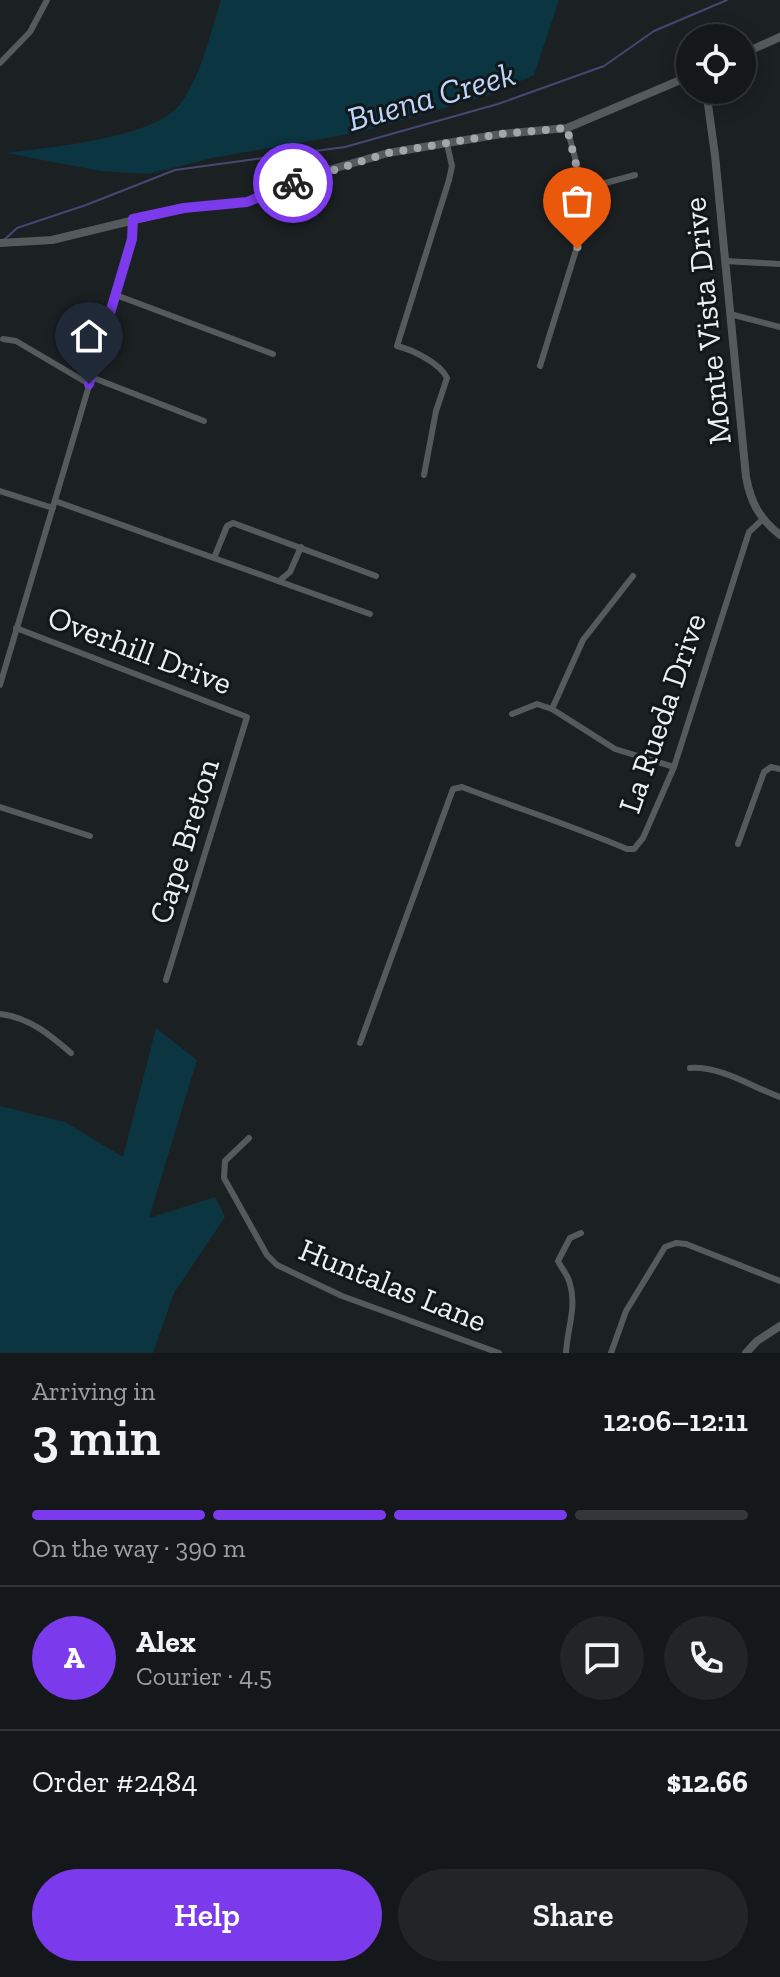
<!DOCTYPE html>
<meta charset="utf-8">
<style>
:root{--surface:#14181a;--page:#212527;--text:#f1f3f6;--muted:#9da0a2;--line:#333739;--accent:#7c3aed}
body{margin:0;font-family:"Zilla Slab",serif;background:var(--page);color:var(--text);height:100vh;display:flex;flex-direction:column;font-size:30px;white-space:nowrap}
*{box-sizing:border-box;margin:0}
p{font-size:26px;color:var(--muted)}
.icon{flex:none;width:44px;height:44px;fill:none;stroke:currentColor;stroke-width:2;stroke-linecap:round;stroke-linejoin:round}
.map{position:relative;height:1353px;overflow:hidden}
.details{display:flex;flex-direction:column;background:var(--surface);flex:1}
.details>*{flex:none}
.controls{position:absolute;left:676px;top:24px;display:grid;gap:16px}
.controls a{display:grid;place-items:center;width:80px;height:80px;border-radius:50%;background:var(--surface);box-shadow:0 4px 20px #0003,0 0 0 2px var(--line);font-size:40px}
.pin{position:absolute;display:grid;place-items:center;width:68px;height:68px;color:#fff;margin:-82px -34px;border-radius:50% 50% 50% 0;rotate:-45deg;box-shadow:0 0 8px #0007}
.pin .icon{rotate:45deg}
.courier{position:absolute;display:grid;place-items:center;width:80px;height:80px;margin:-40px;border:6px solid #7c3aed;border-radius:50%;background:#fff;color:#222;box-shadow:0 2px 10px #0007}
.head em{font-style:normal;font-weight:600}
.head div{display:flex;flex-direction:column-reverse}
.head{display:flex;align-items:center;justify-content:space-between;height:136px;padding:0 32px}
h1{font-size:52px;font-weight:600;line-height:60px}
.bar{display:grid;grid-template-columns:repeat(4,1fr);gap:12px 8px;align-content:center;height:96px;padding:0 32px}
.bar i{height:10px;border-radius:6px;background:var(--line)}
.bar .selected{background:var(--accent)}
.bar p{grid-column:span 4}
.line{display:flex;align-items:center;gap:20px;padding:0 32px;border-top:2px solid var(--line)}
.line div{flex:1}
.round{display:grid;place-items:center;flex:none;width:84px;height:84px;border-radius:42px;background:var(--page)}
.cta{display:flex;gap:16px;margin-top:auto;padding:16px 32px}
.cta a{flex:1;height:92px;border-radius:48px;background:var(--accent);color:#fff;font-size:32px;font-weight:600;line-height:92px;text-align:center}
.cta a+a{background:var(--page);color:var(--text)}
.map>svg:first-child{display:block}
.green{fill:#0b3541}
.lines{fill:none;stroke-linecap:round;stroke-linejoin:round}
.stream{stroke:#474872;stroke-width:2}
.minor{stroke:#555b5d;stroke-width:6}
.secondary{stroke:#555b5d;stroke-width:8}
.done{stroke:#a4a7a9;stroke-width:8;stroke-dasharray:0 14.4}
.route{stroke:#7c3aed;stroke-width:10}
.labels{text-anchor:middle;stroke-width:6;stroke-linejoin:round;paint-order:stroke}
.street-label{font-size:32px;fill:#edf0f1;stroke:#121719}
.water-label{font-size:34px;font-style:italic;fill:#bed5fc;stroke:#121719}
</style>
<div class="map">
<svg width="780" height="1353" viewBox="0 0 780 1353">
<rect width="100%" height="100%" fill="#1b2022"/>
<!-- green -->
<g class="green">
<path d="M221,0H559L534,75L489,95L361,132L212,158L149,174L100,171L6,153C49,147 155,139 181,103C202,73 210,34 221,0Z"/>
<path d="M156,1028L197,1060L149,1218L215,1197L225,1217L174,1293L153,1353H0V1106L65,1122L123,1157Z"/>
</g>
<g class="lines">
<!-- stream -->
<path class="stream" d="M4,240L17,228L86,205L175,170L345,147L498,104L604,66L654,31L727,0"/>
<!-- minor -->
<g class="minor">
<path d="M0,63L30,32L47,0"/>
<path d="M583,189L635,175"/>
<path d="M725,261L780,264"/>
<path d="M116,295L273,354"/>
<path d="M730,314L780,327"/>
<path d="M3,339L16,341L89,384"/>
<path d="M540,366L586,218L585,195L567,128"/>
<path d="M91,377L204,421"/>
<path d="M424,475L436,411L447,378C440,363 413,350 397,346L449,180L452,166L447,144"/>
<path d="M0,491L53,508"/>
<path d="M55,501L370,614"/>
<path d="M214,558L227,526L233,523L376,576"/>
<path d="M633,576L583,640L552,709L615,749L674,767"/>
<path d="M279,581L290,572L301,547"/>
<path d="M16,628L247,717L166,980"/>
<path d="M0,685L116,295L132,239L133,219"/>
<path d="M512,714L537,704L552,709"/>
<path d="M0,807L90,836"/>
<path d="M738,844L764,772L771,767L780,769"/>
<path d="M0,1014C30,1018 49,1034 71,1053"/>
<path d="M360,1043L453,789L462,787C517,808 573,826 627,849H634L643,838L674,767L749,532L762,520"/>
<path d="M690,1068C721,1066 752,1087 780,1097"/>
<path d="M249,1138L225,1161L224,1178L267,1255L277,1265L342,1296L499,1353"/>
<path d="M566,1353C567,1330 577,1307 570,1284C568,1275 562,1269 558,1261L570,1238L581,1233"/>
<path d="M611,1353L626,1311L665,1247L676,1243L686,1244L780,1281"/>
</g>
<!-- secondary -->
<g class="secondary">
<path d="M742,54L780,37"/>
<path d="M706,90L715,155L746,477C751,503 759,518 780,535"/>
<path d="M0,243L52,240L184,208L247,202L315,174L388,153L501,134L567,128L690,76"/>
<path d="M746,1353L757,1341L780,1326"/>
</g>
</g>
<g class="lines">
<!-- done -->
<path class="done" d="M293,183L388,153L501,134L567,128L587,209L577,249"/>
<!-- route -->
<path class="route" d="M89,384L132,239L133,219L184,208L247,202L293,183"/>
</g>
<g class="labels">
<!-- street labels -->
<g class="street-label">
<text transform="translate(707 321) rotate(-96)" y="11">Monte Vista Drive</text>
<text transform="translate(140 650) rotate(21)" y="11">Overhill Drive</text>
<text transform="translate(662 713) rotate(-71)" y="11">La Rueda Drive</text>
<text transform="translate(184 841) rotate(-73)" y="11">Cape Breton</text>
<text transform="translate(393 1285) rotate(22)" y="11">Huntalas Lane</text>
</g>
<!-- water labels -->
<g class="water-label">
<text transform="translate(431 96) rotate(-16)" y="12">Buena Creek</text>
</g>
</g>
</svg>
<div class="controls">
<a><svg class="icon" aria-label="locate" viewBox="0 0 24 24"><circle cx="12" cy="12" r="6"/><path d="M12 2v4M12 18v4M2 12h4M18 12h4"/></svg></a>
</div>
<div class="pin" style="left:577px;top:249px;background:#ea580c"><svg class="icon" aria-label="bag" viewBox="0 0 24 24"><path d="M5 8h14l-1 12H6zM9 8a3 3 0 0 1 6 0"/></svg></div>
<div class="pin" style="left:89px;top:384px;background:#1f2937"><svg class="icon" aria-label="home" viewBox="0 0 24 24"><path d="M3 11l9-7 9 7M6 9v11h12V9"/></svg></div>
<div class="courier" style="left:293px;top:183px"><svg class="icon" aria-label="bike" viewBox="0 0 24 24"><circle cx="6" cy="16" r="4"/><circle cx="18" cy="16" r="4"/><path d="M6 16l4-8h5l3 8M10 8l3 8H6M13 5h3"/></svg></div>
</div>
<section class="details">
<div class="head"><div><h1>3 min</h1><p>Arriving in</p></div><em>12:06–12:11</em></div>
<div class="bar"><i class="selected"></i><i class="selected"></i><i class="selected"></i><i></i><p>On the way · 390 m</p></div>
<div class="line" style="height:144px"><b class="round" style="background:var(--accent);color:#fff">A</b><div><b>Alex</b><p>Courier · 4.5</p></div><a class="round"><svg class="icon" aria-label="chat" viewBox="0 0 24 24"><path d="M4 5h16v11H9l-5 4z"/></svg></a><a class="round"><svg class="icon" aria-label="phone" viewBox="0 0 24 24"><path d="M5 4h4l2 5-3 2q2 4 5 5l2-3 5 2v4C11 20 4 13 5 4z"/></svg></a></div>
<div class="line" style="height:104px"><div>Order #2484</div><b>$12.66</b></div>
<div class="cta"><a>Help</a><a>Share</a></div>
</section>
